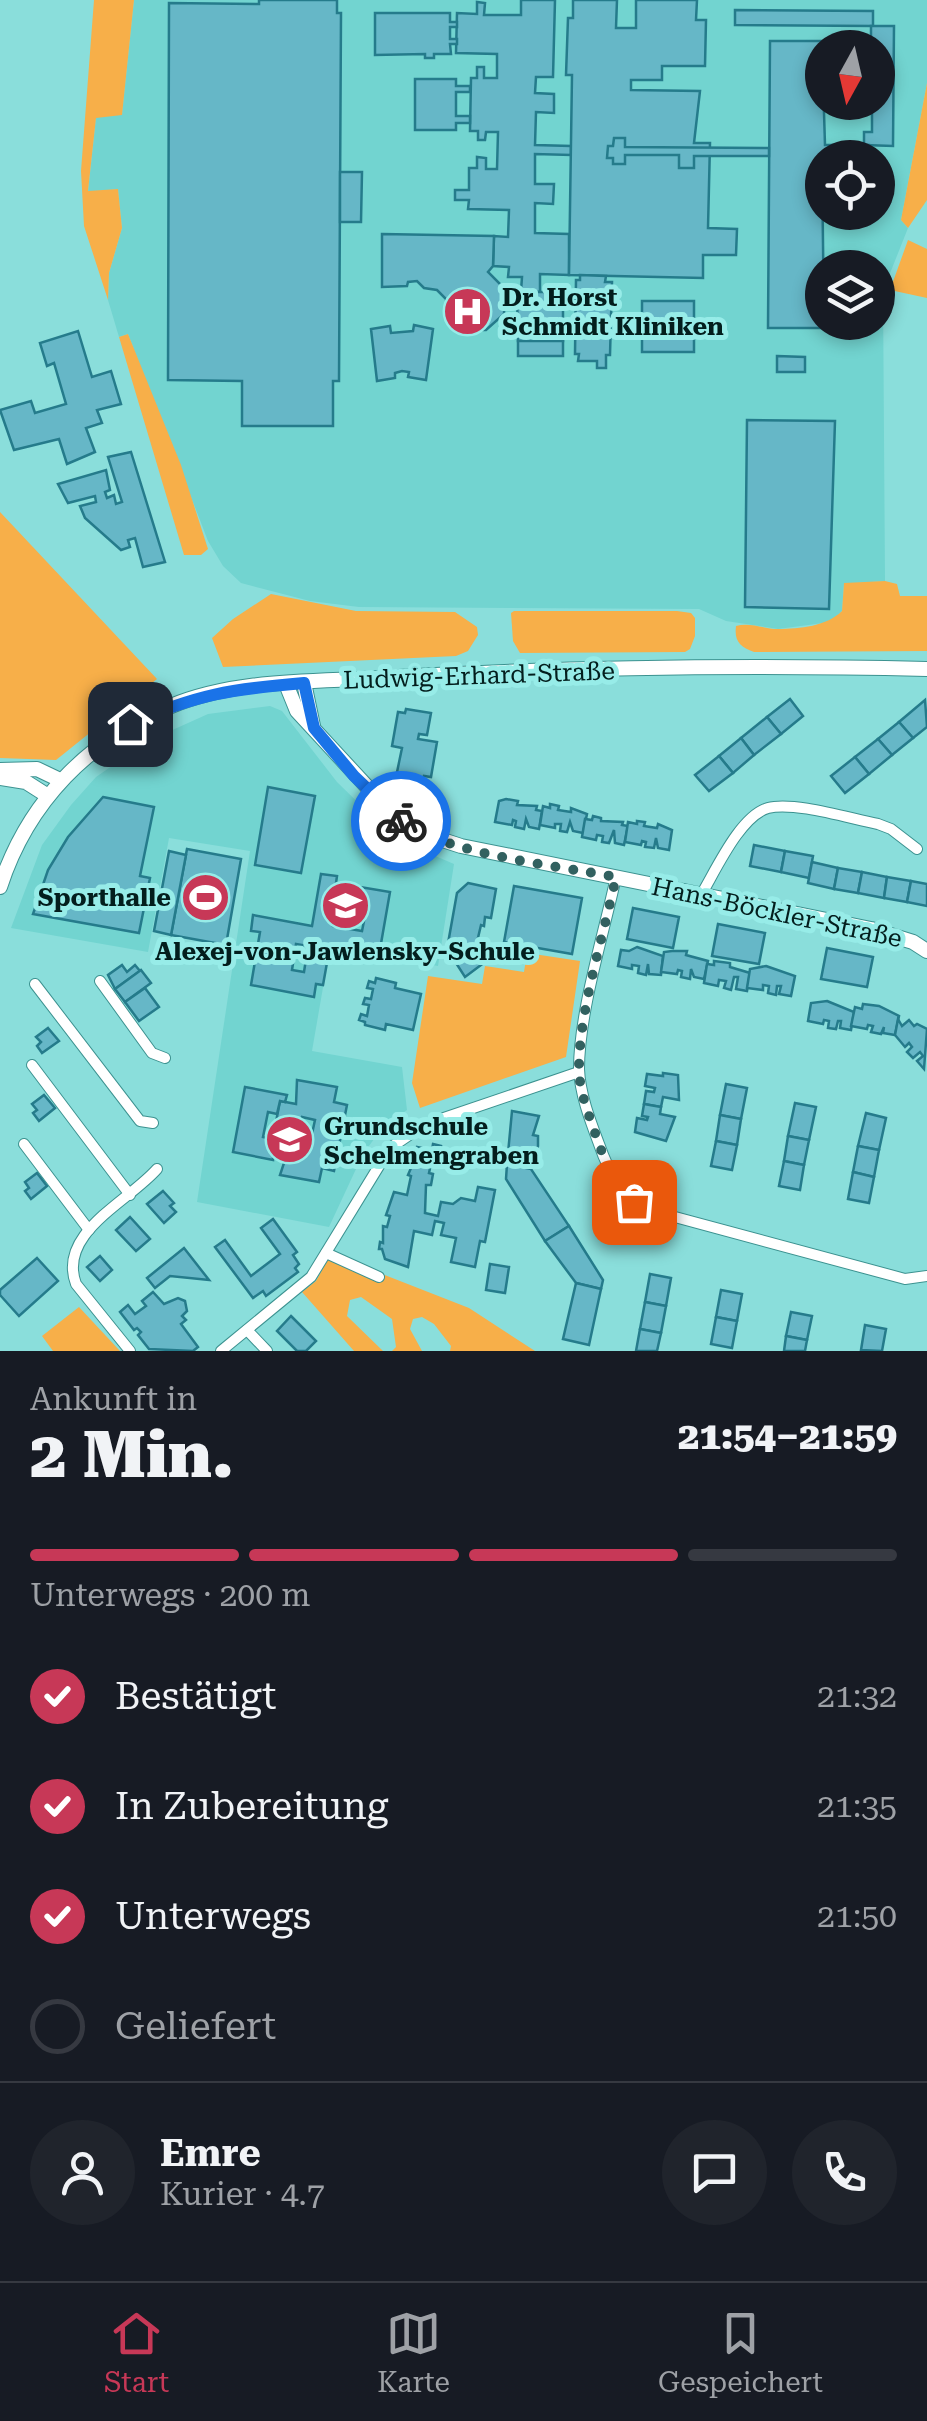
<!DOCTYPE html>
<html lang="de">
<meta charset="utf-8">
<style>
:root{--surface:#171b24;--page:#20242c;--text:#f1f3f6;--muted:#9ea1a6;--line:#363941;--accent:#c73857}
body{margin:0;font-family:"Roboto Serif",serif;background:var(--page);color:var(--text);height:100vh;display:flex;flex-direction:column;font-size:38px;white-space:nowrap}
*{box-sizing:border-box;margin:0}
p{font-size:32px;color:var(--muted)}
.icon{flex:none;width:55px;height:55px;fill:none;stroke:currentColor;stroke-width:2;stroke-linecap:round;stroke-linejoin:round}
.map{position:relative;height:1351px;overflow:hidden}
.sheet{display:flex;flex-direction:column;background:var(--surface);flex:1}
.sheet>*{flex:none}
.needle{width:65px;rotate:188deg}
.fabs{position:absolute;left:805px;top:30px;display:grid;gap:20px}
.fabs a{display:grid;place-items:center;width:90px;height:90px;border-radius:50%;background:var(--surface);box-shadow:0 5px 15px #0003;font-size:50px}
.pin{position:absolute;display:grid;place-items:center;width:85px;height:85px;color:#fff;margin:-42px;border-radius:20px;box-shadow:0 5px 15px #0006}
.courier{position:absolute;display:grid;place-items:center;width:100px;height:100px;margin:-50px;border:8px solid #1a73e8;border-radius:50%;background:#fff;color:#222;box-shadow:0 2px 12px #0007}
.head em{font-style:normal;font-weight:800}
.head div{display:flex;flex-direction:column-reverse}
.head{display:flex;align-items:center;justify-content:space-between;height:170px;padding:0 30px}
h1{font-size:65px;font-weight:800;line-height:75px}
.bar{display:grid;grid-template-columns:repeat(4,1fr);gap:15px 10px;align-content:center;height:120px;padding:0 30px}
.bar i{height:12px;border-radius:8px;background:var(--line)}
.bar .current{background:var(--accent)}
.bar p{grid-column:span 4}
.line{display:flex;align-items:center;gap:25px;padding:0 30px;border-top:2px solid var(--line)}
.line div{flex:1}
.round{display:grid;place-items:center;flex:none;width:105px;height:105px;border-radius:52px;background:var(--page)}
ol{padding:0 30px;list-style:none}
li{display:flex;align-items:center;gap:30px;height:110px}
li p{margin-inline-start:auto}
li .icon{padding:10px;border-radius:50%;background:var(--accent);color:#fff;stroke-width:4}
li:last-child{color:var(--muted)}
li i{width:55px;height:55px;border:5px solid var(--line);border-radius:50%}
.tab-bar{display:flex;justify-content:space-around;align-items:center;height:140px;border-top:2px solid var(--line);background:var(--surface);font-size:28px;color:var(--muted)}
.tab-bar a{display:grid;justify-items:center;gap:5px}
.tab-bar .current{color:var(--accent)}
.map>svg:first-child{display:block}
.built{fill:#72d4d0;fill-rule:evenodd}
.green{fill:#f7af49}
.building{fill:#66b7c7;stroke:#257b8b;stroke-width:2.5;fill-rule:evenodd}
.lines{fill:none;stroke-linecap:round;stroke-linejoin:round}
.street-casing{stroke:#3c9290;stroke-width:12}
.secondary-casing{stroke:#3c9290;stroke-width:16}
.street{stroke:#fff;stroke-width:10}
.secondary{stroke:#fff;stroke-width:14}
.done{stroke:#326160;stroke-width:10;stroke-dasharray:0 18}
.route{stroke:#1a73e8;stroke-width:12}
.labels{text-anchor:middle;stroke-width:10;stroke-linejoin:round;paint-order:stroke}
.poi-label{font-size:25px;font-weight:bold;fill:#031e1d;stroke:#97ece8;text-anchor:start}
.street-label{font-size:25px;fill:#031e1d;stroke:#97ece8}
</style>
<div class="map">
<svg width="927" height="1351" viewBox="0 0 927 1351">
<rect width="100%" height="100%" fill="#8adedb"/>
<!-- built -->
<g class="built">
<path d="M134,0H927V83L901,220L908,228L883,291L885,581L844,584L842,611L831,622L778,629L726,621L699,609L359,607L310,601L241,583L223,566L208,541L128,334L119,337L108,300L109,273L122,228L118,189L88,192L96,117L122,114ZM822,48H878V102H822ZM822,158H878V212H822ZM822,268H878V322H822Z"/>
<path d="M270,706L282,711L337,782L381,825L412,846L454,864L438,966L330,947L312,1051L402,1067L407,1110L383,1127L363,1154L329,1227L197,1202L250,851L169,838L148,952L11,928L42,845L71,805L96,777L148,741L208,714Z"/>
</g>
<!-- green -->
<g class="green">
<path d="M94,0H134L122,115L96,118L88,191L118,189L122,228L109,273L108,300L84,226L81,171Z"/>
<path d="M927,83V200L908,228L901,220Z"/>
<path d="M908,240L927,249V298L890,290Z"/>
<path d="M128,334L181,465L208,549L201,555H184L119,337Z"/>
<path d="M0,512L157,679L56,760L0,758Z"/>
<path d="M885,581L897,584L900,596H927V651L754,652C740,647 734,641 736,626C750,622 764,629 778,629C800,629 827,626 842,611L844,583Z"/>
<path d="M271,594L356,611L455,612L477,627L478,635L468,651L456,656L223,667L212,638L233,619Z"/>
<path d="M514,611H677L691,613L695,618V636L690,649L685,652L520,653L513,641L511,613Z"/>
<path d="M527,953L580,961L566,1057L420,1108L412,1083L428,976L482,984L485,966L524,972Z"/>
<path d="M331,1254L469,1308L535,1351H450L451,1346L434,1324L422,1317L413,1319L410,1329L422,1351H392L396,1347L392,1319L361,1297L350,1300L347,1316L383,1351H354L302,1292L316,1281Z"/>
<path d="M79,1307L120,1351H53L42,1336Z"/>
</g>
<!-- building -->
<g class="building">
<path d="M259,0H337V13H341L339,381H333V426H242V381L168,380L169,3L259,4Z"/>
<path d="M521,0H555L553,77H536L535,93L554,94V113L536,112L535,145L571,146V155L535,154V184H554L553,204L535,203V233L569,234V275L540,274V292L521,291L522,277H508L509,267L493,266L494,236L508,237L509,210L468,209L469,200H455V190H469V168H477V157L486,158V169H497L498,132H486L485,140H478V131H470L471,78H477V67H484V78H497V54L456,53L457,13L477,14V2L485,3L484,15H521Z"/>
<path d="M573,0H617L616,28H636V0H697L696,20H706L705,66H662V80H631V90L700,91L694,143H710L708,228L737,229L736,255H703V278L569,275L572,75H566L568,18H573Z"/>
<path d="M735,10L873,11V26L735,25Z"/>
<path d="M375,13H450V22H457V27H450V39H457V44H450L451,54H434V58H425V54L375,55Z"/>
<path d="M871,26H894L893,146L864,145V132H872V102H878V48H871Z"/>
<path d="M770,41H831V48H822L825,145H869V158H822L824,328H768Z"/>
<path d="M415,79H456V86H470V92H456V116H470V123H456V130H415Z"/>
<path d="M614,138H625V147L769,148V156H694V168H679V155H625V164H613V158H607L608,146H613Z"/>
<path d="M340,172H362L361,222H340Z"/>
<path d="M382,234L494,236L493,266L488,272L505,289L504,314L486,330H465L447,311L446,299L437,290L424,288L417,281L408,282L407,286L382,287Z"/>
<path d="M580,275L606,276L605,282H612L610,355H606V368H597V361H578L579,354H575L576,280H580Z"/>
<path d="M517,292H558L563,298V341H518Z"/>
<rect x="642" y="301" width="52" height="51"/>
<path d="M414,325L433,329L426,380L408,377L409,372L402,371L395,373V378L377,381L371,329L390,326L391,333L413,331Z"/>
<path d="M78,331L92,377L111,371L121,404L97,410L102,423L86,428L95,452L67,464L59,439L14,450L0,410L31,401L35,413L66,404L54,363L47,366L40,343Z"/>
<rect x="518" y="341" width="45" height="15"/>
<path d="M777,356L805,357V372H777Z"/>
<path d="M747,420L835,421L829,609L745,607Z"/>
<path d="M131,452L165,562L143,567L135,538L128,540L130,547L121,550L85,518L80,506L96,502L95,496L68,503L58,484L106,470L110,490L105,492L107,498L114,495L116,504L122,502L108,457Z"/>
<path d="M790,699L803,716L781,734L767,717Z"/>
<path d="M925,700L927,727L913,738L899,722Z"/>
<path d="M406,709L431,713L427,735L419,734L418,739L437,742L431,777L424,776L423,782L396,777L402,748L392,746L398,712L405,713Z"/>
<path d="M767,717L781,734L754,755L741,738Z"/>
<path d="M899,722L913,738L892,755L878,739Z"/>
<path d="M741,738L754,755L733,773L719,756Z"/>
<path d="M878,739L892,755L869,774L855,757Z"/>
<path d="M719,756L733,773L709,791L695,775Z"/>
<path d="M855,757L869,774L845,793L831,776Z"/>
<path d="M268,787L315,796L301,873L255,865Z"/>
<path d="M103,797L154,807L140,876L150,878L139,933L33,914L48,870L68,837Z"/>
<path d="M506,799L518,801L517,805L537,806L536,810L542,811L539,829L529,827L526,819L524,829L515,827L516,821L513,820L512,825L495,822L499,801Z"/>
<path d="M550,804L559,806L558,810L571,812V808L587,814L583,833L573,831L570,822L567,832L560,831L561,824H555V828L540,825L543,806L550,808Z"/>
<path d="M593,816L601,818V821L623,822L622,825L628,826L624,845L615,843L614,830L609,843L602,842L603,836L597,835L596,840L582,837L585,819L592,820Z"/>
<path d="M637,821L645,822L644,826L657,828L658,824L672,830L669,850L658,848L656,838L654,848L645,847L646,842L642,841L641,845L625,842L628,822L637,824Z"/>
<path d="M754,845L785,851L781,872L750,866Z"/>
<path d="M187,849L241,859L226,945L171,935Z"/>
<path d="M169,851L186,855L171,935L154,931Z"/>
<path d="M785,851L813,856L809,878L781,872Z"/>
<path d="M812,862L838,868L834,889L808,883Z"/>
<path d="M838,868L862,872L858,893L834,889Z"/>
<path d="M862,872L887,877L884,898L858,893Z"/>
<path d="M321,874L337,876L336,883L390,892L379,955L330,946L323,985L316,984L314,997L251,985L260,932L251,931L253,915L312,926ZM335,915L364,921L362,931L333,926ZM296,944L308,946L304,972L292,970Z"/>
<path d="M887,877L911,881L907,902L884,898Z"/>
<path d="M911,881L927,884V906L907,902Z"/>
<path d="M468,883L496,889L491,918L485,917L484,926L481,925L477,942L489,959L465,977L447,949L457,893Z"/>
<path d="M514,886L582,898L572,954L504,942Z"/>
<path d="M633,908L679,917L673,948L627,939Z"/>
<path d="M718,924L765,933L759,964L712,956Z"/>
<path d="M637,947L663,956L661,975L649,974L648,964L646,975L638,973L639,966L632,965V969L618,966L621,950L629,951Z"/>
<path d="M827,948L873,957L867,987L821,979Z"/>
<path d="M672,951H687L686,955L708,961L704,979L694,977L691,969L690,979L681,977L682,971L678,970L677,974L661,972L664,952Z"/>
<path d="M714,961L730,963V967L750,973L747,991L736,989L738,977H734L731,990L724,988L726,981L719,980L718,986L704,983L707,964L714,965Z"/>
<path d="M122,965L127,972L135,965L140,971L115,989L108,975Z"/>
<path d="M766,966L795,976L791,996L779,994L781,986H777L776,995L768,993L769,986L763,985V990L747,988L750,969Z"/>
<path d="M141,970L151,983L125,1002L115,989Z"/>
<path d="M376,978L396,983L395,988L421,994L413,1030L386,1024L385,1030L365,1025V1022L359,1020L361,1014L367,1016L369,1005L363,1004L365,998L371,999L373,989L367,988L369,981L375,983Z"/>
<path d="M145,988L159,1007L139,1021L125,1002Z"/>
<path d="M827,1001L854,1012L851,1030L840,1028L841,1021H838L836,1029L828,1028L829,1021L824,1020L823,1024L808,1021L811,1003Z"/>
<path d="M863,1004L879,1006L899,1016L895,1035L883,1033L884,1027L881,1034L871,1032L873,1026L868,1025L867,1029L851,1026L855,1007L862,1009Z"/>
<path d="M898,1019L902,1026L909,1020L914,1026L917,1024L927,1029L924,1069L917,1061L923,1056L920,1052L913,1058L907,1052L912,1047L909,1043L905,1047L895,1035Z"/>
<path d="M48,1028L59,1041L42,1053L37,1046L41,1042L36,1037Z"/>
<path d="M663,1073L678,1075L679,1100L663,1097L661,1107L644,1104L646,1091L654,1092L655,1088L645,1086L647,1074L663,1076Z"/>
<path d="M297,1080L337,1087L334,1102L347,1105L334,1171L322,1168L319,1182L280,1175L288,1151L271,1148L280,1101L296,1104ZM302,1117L315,1120L310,1143L297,1141Z"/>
<path d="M726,1084L747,1088L741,1119L720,1115Z"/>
<path d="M245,1087L287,1095L285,1102L280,1101L277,1114L268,1112L263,1137L273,1139V1160L233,1152Z"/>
<path d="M44,1095L55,1108L39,1121L33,1113L37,1110L32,1104Z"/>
<path d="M795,1103L816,1107L809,1140L788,1136Z"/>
<path d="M644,1104L661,1107L660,1114L675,1117L666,1141L635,1132L637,1118L647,1120L648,1117L642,1116Z"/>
<path d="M512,1111L539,1116L533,1135L538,1136V1146L531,1169L507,1164Z"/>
<path d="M866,1113L886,1118L879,1150L858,1146Z"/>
<path d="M720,1115L741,1119L737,1145L716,1141Z"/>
<path d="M788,1136L809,1140L804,1165L784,1161Z"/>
<path d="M716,1141L737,1145L732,1170L711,1166Z"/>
<path d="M433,1144L441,1146L439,1160L432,1159L429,1173L433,1174L431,1185H426L425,1213L438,1216L441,1202L453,1204L461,1198L475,1201L478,1187L495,1190L485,1242L480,1241L475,1267L451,1262L456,1238L441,1235L444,1223L435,1221L432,1235L414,1231L408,1267L385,1259L382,1249H379L380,1242L383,1243V1226L387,1227L390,1216L386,1215L394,1192L407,1195L411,1176L408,1175L414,1161L411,1160L412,1152L416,1153L417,1147L432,1150Z"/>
<path d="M858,1146L879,1150L874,1177L853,1172Z"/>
<path d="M784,1161L804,1165L800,1190L779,1186Z"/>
<path d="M507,1164L531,1169L569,1226L545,1241L506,1179Z"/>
<path d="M853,1172L874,1177L869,1203L848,1199Z"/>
<path d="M37,1173L47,1186L31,1199L25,1191L29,1188L25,1182Z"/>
<path d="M163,1191L174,1203L170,1206L176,1212L164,1223L147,1204Z"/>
<path d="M130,1217L150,1239L136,1251L116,1230Z"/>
<path d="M273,1219L297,1252L293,1255L299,1264L295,1268L298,1272L266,1296L263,1291L253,1298L215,1247L225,1240L251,1276L280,1254L261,1228Z"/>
<path d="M569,1226L603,1280L601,1289L576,1283L545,1241Z"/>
<path d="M184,1248L209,1280L170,1276L155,1288L147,1278Z"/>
<path d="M100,1256L112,1270L100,1281L87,1267Z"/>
<path d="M37,1258L58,1281L19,1316L0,1295V1290Z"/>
<path d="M490,1264L509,1267L505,1293L486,1290Z"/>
<path d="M650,1274L671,1278L666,1306L645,1302Z"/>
<path d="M576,1283L601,1289L589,1345L563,1339Z"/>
<path d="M721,1290L742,1294L737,1321L716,1317Z"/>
<path d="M153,1292L164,1304L178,1298L185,1301L187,1311L182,1316L186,1320L181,1324L198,1347L193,1351L149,1349L138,1335L141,1332L137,1328L134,1330L120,1312L128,1305L135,1314L146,1306L142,1301Z"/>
<path d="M645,1302L666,1306L661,1333L640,1329Z"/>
<path d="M791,1312L812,1316L807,1340L786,1336Z"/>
<path d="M291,1316L316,1341L306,1351H297L277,1331Z"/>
<path d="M716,1317L737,1321L732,1348L711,1344Z"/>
<path d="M865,1325L886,1329L882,1351L861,1350Z"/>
<path d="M640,1329L661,1333L657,1351H636Z"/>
<path d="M786,1336L807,1340L805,1351H784Z"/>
</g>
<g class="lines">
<defs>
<g id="street">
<path d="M616,877C604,933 579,1013 579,1069C580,1094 590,1120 599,1144C609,1173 621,1195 649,1210L905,1279L927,1276"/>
<path d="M701,895C716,870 740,816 768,808C794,801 851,819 878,824L891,829L917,849"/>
<path d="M100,981L152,1053L165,1058"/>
<path d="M35,984L140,1121L153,1123"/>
<path d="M32,1065L130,1195"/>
<path d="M24,1144L89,1230"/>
<path d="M326,1253L379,1277"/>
<path d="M247,1330L267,1351"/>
<path d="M130,1351L76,1284C57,1233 128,1202 157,1169"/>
<path d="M221,1351L311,1277L390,1148L418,1129L438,1120L579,1072"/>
</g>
<g id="secondary">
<path d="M304,683L313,726"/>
<path d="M286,684L297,711L395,817L418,832L461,846L871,929L913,942L927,951"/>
<path d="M0,770L37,769L60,780"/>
<path d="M0,778L26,782L48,796"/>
<path d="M0,887C28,801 89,740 171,706C236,679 312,682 381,678C562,667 745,665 927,669"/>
</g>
</defs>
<!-- street casing -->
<use href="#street" class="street-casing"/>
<!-- secondary casing -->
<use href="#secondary" class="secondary-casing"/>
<!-- street -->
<use href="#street" class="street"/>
<!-- secondary -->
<use href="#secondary" class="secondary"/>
</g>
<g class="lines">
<!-- done -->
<path class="done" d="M401,821C454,856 553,865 616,877C604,934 579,1012 579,1068C579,1091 589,1115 596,1136C605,1162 614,1183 634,1202"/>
<!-- route -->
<path class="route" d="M130,724C197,694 232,689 304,683L314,728L354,776L401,821"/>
</g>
<!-- icons -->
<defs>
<symbol id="hospital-disc" viewBox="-11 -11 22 22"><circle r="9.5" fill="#c73857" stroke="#97ece8"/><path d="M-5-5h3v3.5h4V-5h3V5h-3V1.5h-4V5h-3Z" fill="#fff"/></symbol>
<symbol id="stadium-disc" viewBox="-11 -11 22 22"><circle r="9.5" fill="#c73857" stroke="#97ece8"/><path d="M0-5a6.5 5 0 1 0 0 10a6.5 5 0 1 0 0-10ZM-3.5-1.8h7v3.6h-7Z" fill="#fff"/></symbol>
<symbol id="school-disc" viewBox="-11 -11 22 22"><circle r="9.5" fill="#c73857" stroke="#97ece8"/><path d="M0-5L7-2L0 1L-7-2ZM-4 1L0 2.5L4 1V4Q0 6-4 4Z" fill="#fff"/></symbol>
</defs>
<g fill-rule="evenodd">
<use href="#hospital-disc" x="440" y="284" width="55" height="55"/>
<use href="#stadium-disc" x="178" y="870" width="55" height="55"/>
<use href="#school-disc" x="318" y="878" width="55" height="55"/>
<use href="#school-disc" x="262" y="1112" width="55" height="55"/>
</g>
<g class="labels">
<!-- poi labels -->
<g class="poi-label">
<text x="502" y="306">Dr. Horst<tspan x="502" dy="29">Schmidt Kliniken</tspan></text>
<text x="171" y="906" text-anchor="end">Sporthalle</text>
<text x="345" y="960" text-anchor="middle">Alexej-von-Jawlensky-Schule</text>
<text x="324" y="1135">Grundschule<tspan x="324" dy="29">Schelmengraben</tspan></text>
</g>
<!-- street labels -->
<g class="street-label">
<text transform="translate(479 675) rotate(-2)" y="9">Ludwig-Erhard-Straße</text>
<text transform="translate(777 912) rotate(12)" y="9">Hans-Böckler-Straße</text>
</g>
</g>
</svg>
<div class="fabs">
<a><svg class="needle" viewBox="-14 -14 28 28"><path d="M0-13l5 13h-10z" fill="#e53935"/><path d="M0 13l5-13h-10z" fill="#9ea1a6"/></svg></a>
<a><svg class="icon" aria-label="locate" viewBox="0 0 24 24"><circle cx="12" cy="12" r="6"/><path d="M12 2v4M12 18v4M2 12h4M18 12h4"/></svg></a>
<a><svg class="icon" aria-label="layers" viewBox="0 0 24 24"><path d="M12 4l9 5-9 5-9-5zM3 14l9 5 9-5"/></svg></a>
</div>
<div class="pin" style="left:634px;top:1202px;background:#ea580c"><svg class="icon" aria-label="bag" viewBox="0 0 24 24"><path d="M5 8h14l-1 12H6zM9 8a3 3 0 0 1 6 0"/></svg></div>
<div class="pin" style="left:130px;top:724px;background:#1f2937"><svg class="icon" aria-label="home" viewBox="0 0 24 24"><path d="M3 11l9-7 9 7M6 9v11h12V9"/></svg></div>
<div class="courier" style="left:401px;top:821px"><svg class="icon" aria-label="bike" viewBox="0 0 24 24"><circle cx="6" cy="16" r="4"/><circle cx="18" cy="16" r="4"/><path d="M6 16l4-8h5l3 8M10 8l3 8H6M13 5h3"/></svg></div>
</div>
<section class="sheet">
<div class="head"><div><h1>2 Min.</h1><p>Ankunft in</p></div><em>21:54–21:59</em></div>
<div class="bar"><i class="current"></i><i class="current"></i><i class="current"></i><i></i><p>Unterwegs · 200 m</p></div>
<ol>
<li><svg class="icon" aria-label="check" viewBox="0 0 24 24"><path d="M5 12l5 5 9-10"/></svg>Bestätigt<p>21:32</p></li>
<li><svg class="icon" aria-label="check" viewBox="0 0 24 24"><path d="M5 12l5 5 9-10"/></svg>In Zubereitung<p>21:35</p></li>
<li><svg class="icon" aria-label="check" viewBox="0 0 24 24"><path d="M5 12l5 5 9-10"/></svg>Unterwegs<p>21:50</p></li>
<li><i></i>Geliefert</li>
</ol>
<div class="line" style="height:180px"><a class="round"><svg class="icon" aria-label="person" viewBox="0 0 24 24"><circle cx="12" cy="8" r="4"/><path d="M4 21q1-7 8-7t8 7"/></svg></a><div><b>Emre</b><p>Kurier · 4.7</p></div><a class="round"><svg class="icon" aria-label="chat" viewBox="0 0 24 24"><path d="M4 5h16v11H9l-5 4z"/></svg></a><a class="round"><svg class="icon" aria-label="phone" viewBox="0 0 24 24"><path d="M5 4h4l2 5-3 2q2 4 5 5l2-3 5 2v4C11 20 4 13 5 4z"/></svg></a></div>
</section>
<nav class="tab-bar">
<a class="current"><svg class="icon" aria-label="home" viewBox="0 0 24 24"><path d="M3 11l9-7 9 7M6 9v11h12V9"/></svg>Start</a>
<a><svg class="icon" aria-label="map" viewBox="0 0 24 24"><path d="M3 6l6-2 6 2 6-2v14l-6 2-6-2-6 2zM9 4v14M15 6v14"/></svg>Karte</a>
<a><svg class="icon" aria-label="saved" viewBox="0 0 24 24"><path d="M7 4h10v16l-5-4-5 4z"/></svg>Gespeichert</a>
</nav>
